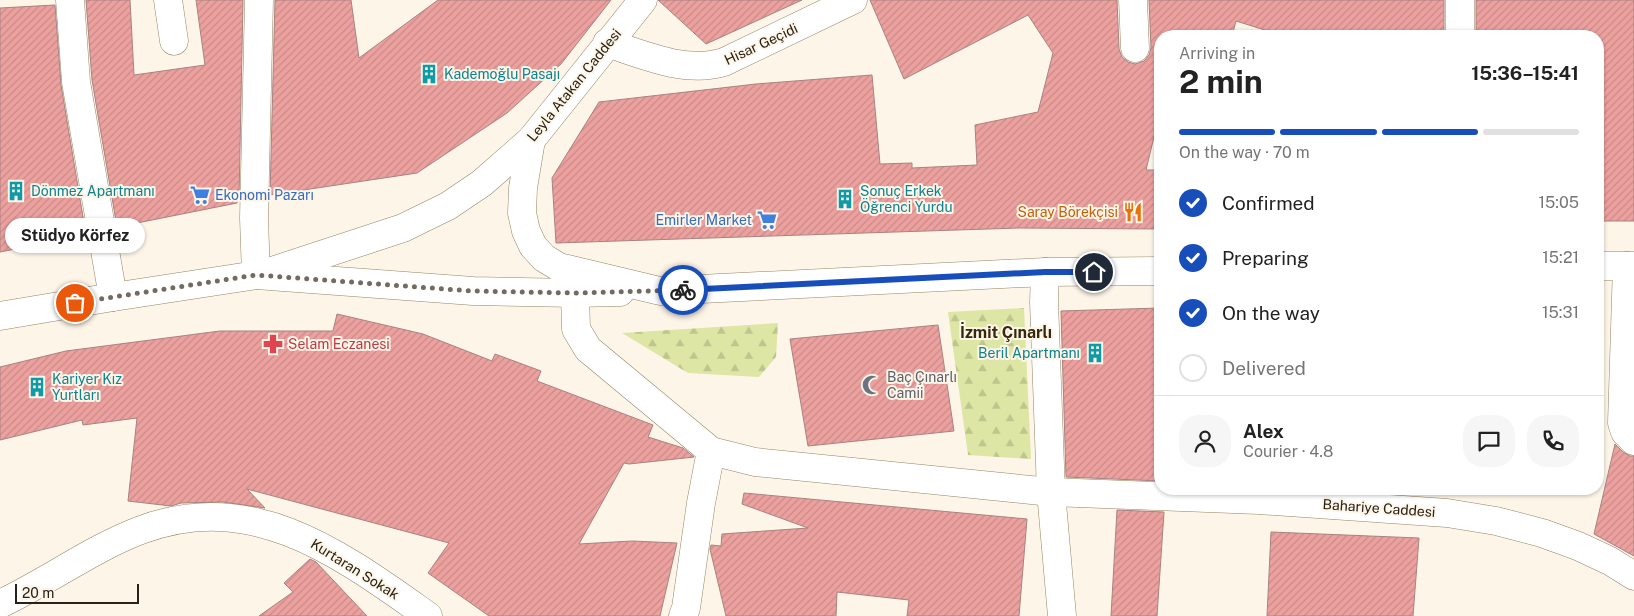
<!DOCTYPE html>
<meta charset="utf-8">
<style>
:root{--surface:#fff;--page:#f6f6f6;--text:#222;--muted:#767676;--line:#e0e0e0;--accent:#174eba}
body{margin:0;font-family:"Public Sans",sans-serif;background:var(--page);color:var(--text);height:100vh;display:flex;flex-direction:column;font-size:19px;white-space:nowrap}
*{box-sizing:border-box;margin:0}
p{font-size:16px;color:var(--muted)}
.icon{flex:none;width:28px;height:28px;fill:none;stroke:currentColor;stroke-width:2;stroke-linecap:round;stroke-linejoin:round}
.map{position:relative;flex:1;overflow:hidden}
.drawer{position:absolute;left:1154px;top:30px;width:450px;height:465px;display:flex;flex-direction:column;background:var(--surface);border-radius:20px;box-shadow:0 1px 4px #0004}
.drawer>*{flex:none}
.scale{position:absolute;left:15px;bottom:12px;width:124px;box-sizing:border-box;padding-left:5px;border:2px solid #282115;border-top:0;font-size:14px;line-height:18px;white-space:nowrap;color:#282115;-webkit-text-stroke:4px #fdf5e8;paint-order:stroke}
.pin{position:absolute;display:grid;place-items:center;width:42px;height:42px;color:#fff;margin:-21px;border:2px solid #fff;border-radius:50%;box-shadow:0 1px 5px #0007}
.courier{position:absolute;display:grid;place-items:center;width:50px;height:50px;margin:-25px;border:4px solid #174eba;border-radius:50%;background:#fff;color:#222;box-shadow:0 1px 6px #0007}
.bubble{position:absolute;height:35px;border-radius:18px;background:var(--surface);box-shadow:0 1px 4px #0004;font-size:16px;font-weight:700;line-height:35px;text-align:center}
.summary em{font-style:normal;font-weight:700}
.summary div{display:flex;flex-direction:column-reverse}
.summary{display:flex;align-items:center;justify-content:space-between;height:85px;padding:0 25px}
h1{font-size:32px;font-weight:700;line-height:38px}
.bar{display:grid;grid-template-columns:repeat(4,1fr);gap:8px 5px;align-content:center;height:60px;padding:0 25px}
.bar i{height:6px;border-radius:4px;background:var(--line)}
.bar .current{background:var(--accent)}
.bar p{grid-column:span 4}
.line{display:flex;align-items:center;gap:12px;padding:0 25px;border-top:1px solid var(--line)}
.line div{flex:1}
.round{display:grid;place-items:center;flex:none;width:52px;height:52px;border-radius:20px;background:var(--page)}
ol{padding:0 25px;list-style:none}
li{display:flex;align-items:center;gap:15px;height:55px}
li p{margin-inline-start:auto}
li .icon{padding:5px;border-radius:50%;background:var(--accent);color:#fff;stroke-width:4}
li:last-child{color:var(--muted)}
li i{width:28px;height:28px;border:2px solid var(--line);border-radius:50%}
.map>svg:first-child{display:block}
.forest{fill:url(#forest-firs)}
.building{fill:url(#building-hatch);stroke:#a88281}
.lines{fill:none;stroke-linecap:round;stroke-linejoin:round}
.minor-casing{stroke:#968467;stroke-width:29}
.major-casing{stroke:#968467;stroke-width:29}
.minor{stroke:#fff;stroke-width:28}
.major{stroke:#fff;stroke-width:28}
.done{stroke:#736b5f;stroke-width:5;stroke-dasharray:0 9}
.route{stroke:#174eba;stroke-width:6}
.labels{text-anchor:middle;stroke-width:4;stroke-linejoin:round;paint-order:stroke}
.street-label{font-size:14px;fill:#282115;stroke:#fdf5e8}
.culture-label{font-size:14px;fill:#0d838f;stroke:#fdf5e8;text-anchor:start}
.shop-label{font-size:14px;fill:#366cbe;stroke:#fdf5e8;text-anchor:start}
.food-label{font-size:14px;fill:#c56008;stroke:#fdf5e8;text-anchor:end}
.health-label{font-size:14px;fill:#be3a42;stroke:#fdf5e8;text-anchor:start}
.worship-label{font-size:14px;fill:#5b616d;stroke:#fdf5e8;text-anchor:start}
.quarter-label{font-size:16px;font-weight:bold;fill:#36280c;stroke:#fdf5e8}
</style>
<div class="map">
<svg width="1634" height="616" viewBox="0 0 1634 616">
<defs>
<pattern id="forest-firs" width="22" height="20" patternUnits="userSpaceOnUse" patternTransform="scale(1.25)"><rect width="22" height="20" fill="#dee6a5"/><path d="M5 1l3.5 6h-7zM16 11l3.5 6h-7z" fill="#bec58d"/></pattern>
<pattern id="building-hatch" width="6" height="6" patternUnits="userSpaceOnUse" patternTransform="scale(1.25)"><rect width="6" height="6" fill="#eca19f"/><path d="M-1 1l2-2M0 6l6-6M5 7l2-2" fill="none" stroke="#ca8a88"/></pattern>
</defs>
<rect width="100%" height="100%" fill="#fdf5e8"/>
<!-- forest -->
<g class="forest">
<path d="M1024,308L1031,459L968,455L948,312Z"/>
<path d="M778,323L776,357L759,377L688,373L622,333Z"/>
</g>
<!-- building -->
<g class="building">
<path d="M86,0H130L134,75L205,65L196,0H243L239,199H237V203L117,227L92,80Z"/>
<path d="M275,0H351L359,58L438,0H611L561,64L507,113L417,173L270,195Z"/>
<path d="M658,0H802L706,44Z"/>
<path d="M870,0H1117L1119,49L1122,57L1128,62L1135,64L1144,61L1149,55L1151,48L1149,0H1444V36H1284L1236,21L1232,36H1160V112L1146,170H1160V229L1019,228L556,243L552,178L599,102L756,84L872,75L880,164L912,163V168L977,165L975,125L1038,112L1053,53L1028,15L904,79Z"/>
<path d="M1476,0H1634V221H1598V36H1476Z"/>
<path d="M55,5L61,85L86,235L0,252V8Z"/>
<path d="M1160,308V481L1066,477L1061,311Z"/>
<path d="M337,314L423,334L492,361L495,354L541,371L537,381L653,425L648,437L683,448L694,457L629,464L624,463L579,544L632,541L677,543L660,616H489L428,573L449,543L247,489L265,508L223,502L181,503L171,506L128,501L137,418L83,425L82,420L0,440V367L66,351L220,331H333Z"/>
<path d="M938,325L954,431L808,446L790,339Z"/>
<path d="M1615,444L1623,452L1630,456H1634V556L1594,534Z"/>
<path d="M744,493L1027,519L1019,616H907L909,600L837,592L836,616H726L710,549L711,545L721,546L722,534L808,528L742,504Z"/>
<path d="M1117,510L1164,512L1157,616H1111Z"/>
<path d="M1271,532L1419,538L1413,616H1267Z"/>
<path d="M310,559L316,562L367,616H259L293,592L284,583Z"/>
</g>
<g class="lines">
<defs>
<g id="minor">
<path d="M70,0L76,82L113,297"/>
<path d="M168,0L174,41"/>
<path d="M1133,0L1135,48"/>
<path d="M1460,0V36"/>
<path d="M607,43C644,55 686,74 724,62L853,0"/>
<path d="M1627,266L1622,423L1625,432L1634,441"/>
<path d="M256,275L254,218L259,0"/>
<path d="M575,293L576,329L588,349L711,451L755,462L1051,492L1259,500L1447,513L1496,521L1542,533L1578,546L1610,561L1634,576"/>
<path d="M0,604C47,582 93,548 141,530C253,488 340,554 428,616"/>
<path d="M683,616L686,608L701,503L711,451"/>
</g>
<g id="major">
<path d="M531,140L523,188L522,213L526,231L533,246L544,258L559,267L660,291L1045,272L1160,271"/>
<path d="M1598,266H1634"/>
<path d="M272,271L403,228L448,206L482,183L531,140L643,0"/>
<path d="M1045,272L1044,302L1051,492L1062,616"/>
<path d="M0,316L113,297L256,275L473,291L575,293L620,292"/>
</g>
</defs>
<!-- minor casing -->
<use href="#minor" class="minor-casing"/>
<!-- major casing -->
<use href="#major" class="major-casing"/>
<!-- minor -->
<use href="#minor" class="minor"/>
<!-- major -->
<use href="#major" class="major"/>
</g>
<g class="lines">
<!-- done -->
<path class="done" d="M75,303L256,275L472,291L575,293L683,290"/>
<!-- route -->
<path class="route" d="M683,290L1045,272H1094"/>
</g>
<!-- icons -->
<defs>
<symbol id="building-bare" viewBox="-9 -9 18 18"><path d="M-4-6H4V6H1V3H-1V6H-4ZM-2.5-4.3h1.7v1.8h-1.7ZM.8-4.3h1.7v1.8H.8ZM-2.5-1h1.7V.8h-1.7ZM.8-1h1.7V.8H.8Z" fill="#0f9aa8" stroke="#fdf5e8" stroke-width="2.5" paint-order="stroke"/></symbol>
<symbol id="supermarket-bare" viewBox="-9 -9 18 18"><path d="M-6-5.5h2.5l.6 2H6L4.5 2H-2.5L-4.4-4H-6ZM-1.5 3.2a1.3 1.3 0 1 0 .1 0ZM3 3.2a1.3 1.3 0 1 0 .1 0Z" fill="#3f7fe0" stroke="#fdf5e8" stroke-width="2.5" paint-order="stroke"/></symbol>
<symbol id="restaurant-bare" viewBox="-9 -9 18 18"><path d="M-5-6h1v4h1v-4h1v4h1v-4h1v5L-1.5 .5V6h-2V.5L-5-1ZM5-6V6H3V1.5H1.5Q1.5-4 5-6Z" fill="#e8710a" stroke="#fdf5e8" stroke-width="2.5" paint-order="stroke"/></symbol>
<symbol id="pharmacy-bare" viewBox="-9 -9 18 18"><path d="M-2-6h4v4h4v4h-4v4h-4v-4h-4v-4h4Z" fill="#e0444e" stroke="#fdf5e8" stroke-width="2.5" paint-order="stroke"/></symbol>
<symbol id="mosque-bare" viewBox="-9 -9 18 18"><path d="M3.5-4.9A6 6 0 1 0 3.5 4.9A5 5 0 1 1 3.5-4.9Z" fill="#6b7280" stroke="#fdf5e8" stroke-width="2.5" paint-order="stroke"/></symbol>
</defs>
<g fill-rule="evenodd">
<use href="#building-bare" x="415" y="60" width="28" height="28"/>
<use href="#building-bare" x="2" y="177" width="28" height="28"/>
<use href="#supermarket-bare" x="186" y="181" width="28" height="28"/>
<use href="#building-bare" x="831" y="185" width="28" height="28"/>
<use href="#restaurant-bare" x="1119" y="198" width="28" height="28"/>
<use href="#supermarket-bare" x="753" y="206" width="28" height="28"/>
<use href="#pharmacy-bare" x="259" y="330" width="28" height="28"/>
<use href="#building-bare" x="1081" y="339" width="28" height="28"/>
<use href="#mosque-bare" x="858" y="371" width="28" height="28"/>
<use href="#building-bare" x="23" y="373" width="28" height="28"/>
</g>
<g class="labels">
<!-- street labels -->
<g class="street-label">
<text transform="translate(761 44) rotate(-25)" y="5">Hisar Geçidi</text>
<text transform="translate(574 85) rotate(-51)" y="5">Leyla Atakan Caddesi</text>
<text transform="translate(1379 508) rotate(4)" y="5">Bahariye Caddesi</text>
<text transform="translate(355 569) rotate(32)" y="5">Kurtaran Sokak</text>
</g>
<!-- culture labels -->
<g class="culture-label">
<text x="444" y="79">Kademoğlu Pasajı</text>
<text x="31" y="196">Dönmez Apartmanı</text>
<text x="860" y="196">Sonuç Erkek<tspan x="860" dy="16">Öğrenci Yurdu</tspan></text>
<text x="1080" y="358" text-anchor="end">Beril Apartmanı</text>
<text x="52" y="384">Kariyer Kız<tspan x="52" dy="16">Yurtları</tspan></text>
</g>
<!-- shop labels -->
<g class="shop-label">
<text x="215" y="200">Ekonomi Pazarı</text>
<text x="752" y="225" text-anchor="end">Emirler Market</text>
</g>
<!-- food labels -->
<g class="food-label">
<text x="1118" y="217">Saray Börekçisi</text>
</g>
<!-- health labels -->
<g class="health-label">
<text x="288" y="349">Selam Eczanesi</text>
</g>
<!-- worship labels -->
<g class="worship-label">
<text x="887" y="382">Baç Çınarlı<tspan x="887" dy="16">Camii</tspan></text>
</g>
<!-- quarter labels -->
<g class="quarter-label">
<text x="1006" y="338">İzmit Çınarlı</text>
</g>
</g>
</svg>
<div class="scale">20 m</div>
<div class="pin" style="left:75px;top:303px;background:#ea580c"><svg class="icon" aria-label="bag" viewBox="0 0 24 24"><path d="M5 8h14l-1 12H6zM9 8a3 3 0 0 1 6 0"/></svg></div>
<div class="pin" style="left:1094px;top:272px;background:#1f2937"><svg class="icon" aria-label="home" viewBox="0 0 24 24"><path d="M3 11l9-7 9 7M6 9v11h12V9"/></svg></div>
<div class="courier" style="left:683px;top:290px"><svg class="icon" aria-label="bike" viewBox="0 0 24 24"><circle cx="6" cy="16" r="4"/><circle cx="18" cy="16" r="4"/><path d="M6 16l4-8h5l3 8M10 8l3 8H6M13 5h3"/></svg></div>
<div class="bubble" style="left:5px;top:218px;width:140px">Stüdyo Körfez</div>
<section class="drawer">
<div class="summary"><div><h1>2 min</h1><p>Arriving in</p></div><em>15:36–15:41</em></div>
<div class="bar"><i class="current"></i><i class="current"></i><i class="current"></i><i></i><p>On the way · 70 m</p></div>
<ol>
<li><svg class="icon" aria-label="check" viewBox="0 0 24 24"><path d="M5 12l5 5 9-10"/></svg>Confirmed<p>15:05</p></li>
<li><svg class="icon" aria-label="check" viewBox="0 0 24 24"><path d="M5 12l5 5 9-10"/></svg>Preparing<p>15:21</p></li>
<li><svg class="icon" aria-label="check" viewBox="0 0 24 24"><path d="M5 12l5 5 9-10"/></svg>On the way<p>15:31</p></li>
<li><i></i>Delivered</li>
</ol>
<div class="line" style="height:90px"><a class="round"><svg class="icon" aria-label="person" viewBox="0 0 24 24"><circle cx="12" cy="8" r="4"/><path d="M4 21q1-7 8-7t8 7"/></svg></a><div><b>Alex</b><p>Courier · 4.8</p></div><a class="round"><svg class="icon" aria-label="chat" viewBox="0 0 24 24"><path d="M4 5h16v11H9l-5 4z"/></svg></a><a class="round"><svg class="icon" aria-label="phone" viewBox="0 0 24 24"><path d="M5 4h4l2 5-3 2q2 4 5 5l2-3 5 2v4C11 20 4 13 5 4z"/></svg></a></div>
</section>
</div>
